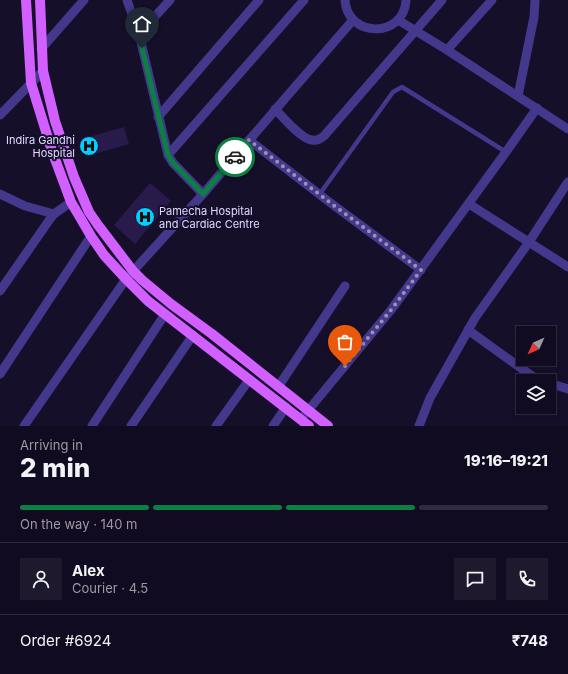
<!DOCTYPE html>
<meta charset="utf-8">
<style>
:root{--surface:#100b20;--page:#1e192d;--text:#f1f3f6;--muted:#9c9ba5;--line:#302b3e;--accent:#0b8043}
body{margin:0;font-family:Inter,sans-serif;background:var(--page);color:var(--text);height:100vh;display:flex;flex-direction:column;font-size:15px;white-space:nowrap}
*{box-sizing:border-box;margin:0}
p{font-size:13px;color:var(--muted)}
.icon{flex:none;width:22px;height:22px;fill:none;stroke:currentColor;stroke-width:2;stroke-linecap:round;stroke-linejoin:round}
.map{position:relative;height:426px;overflow:hidden}
.sheet{display:flex;flex-direction:column;background:var(--surface);flex:1}
.sheet>*{flex:none}
.needle{width:26px;rotate:225deg}
.buttons{position:absolute;left:516px;top:326px;display:grid;gap:8px}
.buttons a{display:grid;place-items:center;width:40px;height:40px;border-radius:0px;background:var(--surface);box-shadow:0 2px 6px #0003,0 0 0 1px var(--line);font-size:20px}
.pin{position:absolute;display:grid;place-items:center;width:34px;height:34px;color:#fff;margin:-41px -17px;border-radius:50% 50% 50% 0;rotate:-45deg;box-shadow:0 0 4px #0007}
.pin .icon{rotate:45deg}
.courier{position:absolute;display:grid;place-items:center;width:40px;height:40px;margin:-20px;border:3px solid #0b8043;border-radius:50%;background:#fff;color:#222;box-shadow:0 1px 5px #0007}
.overview em{font-style:normal;font-weight:800}
.overview div{display:flex;flex-direction:column-reverse}
.overview{display:flex;align-items:center;justify-content:space-between;height:68px;padding:0 20px}
h1{font-size:26px;font-weight:800;line-height:30px}
.bar{display:grid;grid-template-columns:repeat(4,1fr);gap:6px 4px;align-content:center;height:48px;padding:0 20px}
.bar i{height:5px;border-radius:3px;background:var(--line)}
.bar .active{background:var(--accent)}
.bar p{grid-column:span 4}
.line{display:flex;align-items:center;gap:10px;padding:0 20px;border-top:1px solid var(--line)}
.line div{flex:1}
.round{display:grid;place-items:center;flex:none;width:42px;height:42px;border-radius:0px;background:var(--page)}
.map>svg:first-child{display:block}
.building{fill:#291a4c}
.lines{fill:none;stroke-linecap:round;stroke-linejoin:round}
.service{stroke:#43388b;stroke-width:4.5}
.minor{stroke:#43388b;stroke-width:9}
.primary{stroke:#d25fff;stroke-width:10}
.done{stroke:#9992b4;stroke-width:4;stroke-dasharray:0 7.2}
.route{stroke:#0b8043;stroke-width:5}
.labels{text-anchor:middle;stroke-width:4;stroke-linejoin:round;paint-order:stroke}
.poi-label{font-size:11px;fill:#e0d8ff;stroke:#160f2a;text-anchor:end}
</style>
<div class="map">
<svg width="568" height="426" viewBox="0 0 568 426">
<rect width="100%" height="100%" fill="#160f2a"/>
<!-- building -->
<g class="building">
<path d="M124,127L129,144L87,156L82,139Z"/>
<path d="M150,183L171,201L135,244L114,225Z"/>
</g>
<g class="lines">
<!-- service -->
<path class="service" d="M319,195L393,92L402,87L506,152"/>
<!-- minor -->
<g class="minor">
<path d="M127,0L139,34L168,155L173,163L203,194"/>
<path d="M345,0C347,38 404,39 406,0"/>
<path d="M398,20L447,50L568,129"/>
<path d="M139,34L170,0"/>
<path d="M41,49L84,0"/>
<path d="M447,50L492,0"/>
<path d="M518,96L534,17L535,0"/>
<path d="M275,109C283,117 301,139 312,140C317,141 320,139 324,136L442,0"/>
<path d="M0,115L43,71"/>
<path d="M158,117L259,0"/>
<path d="M249,140L328,201L421,270"/>
<path d="M168,155L304,0"/>
<path d="M0,194L25,206L54,214"/>
<path d="M469,204L568,267"/>
<path d="M0,291L50,219L54,214L71,202"/>
<path d="M468,330L532,376L543,381"/>
<path d="M0,374L91,236"/>
<path d="M549,383L568,389"/>
<path d="M278,387L345,286"/>
<path d="M301,419L391,310L506,152L537,108"/>
<path d="M24,426L126,279L203,194L282,102L353,20"/>
<path d="M92,426L165,314"/>
<path d="M131,426L193,335"/>
<path d="M216,426L249,380"/>
<path d="M273,426L286,407"/>
<path d="M419,426L430,398L475,318L529,242L568,182"/>
</g>
<!-- primary -->
<g class="primary">
<path d="M26,0L31,83L52,151L71,202L91,236L104,255L126,279L148,301L309,426"/>
<path d="M40,0L43,71L55,121L74,177L89,212L98,225L133,271L142,280L171,304L212,334L328,426"/>
</g>
</g>
<g class="lines">
<!-- done -->
<path class="done" d="M235,157L249,140L328,201L421,270L391,310L345,366"/>
<!-- route -->
<path class="route" d="M142,48L168,155L173,163L203,194L235,157"/>
</g>
<!-- icons -->
<defs>
<symbol id="hospital-disc" viewBox="-11 -11 22 22"><circle r="9.5" fill="#04ceff" stroke="#160f2a"/><path d="M-5-5h3v3.5h4V-5h3V5h-3V1.5h-4V5h-3Z" fill="#111"/></symbol>
</defs>
<g fill-rule="evenodd">
<use href="#hospital-disc" x="78" y="135" width="22" height="22"/>
<use href="#hospital-disc" x="134" y="206" width="22" height="22"/>
</g>
<g class="labels">
<!-- poi labels -->
<g class="poi-label">
<text x="75" y="144">Indira Gandhi<tspan x="75" dy="13">Hospital</tspan></text>
<text x="159" y="215" text-anchor="start">Pamecha Hospital<tspan x="159" dy="13">and Cardiac Centre</tspan></text>
</g>
</g>
</svg>
<div class="buttons">
<a><svg class="needle" viewBox="-14 -14 28 28"><path d="M0-13l5 13h-10z" fill="#e53935"/><path d="M0 13l5-13h-10z" fill="#9c9ba5"/></svg></a>
<a><svg class="icon" aria-label="layers" viewBox="0 0 24 24"><path d="M12 4l9 5-9 5-9-5zM3 14l9 5 9-5"/></svg></a>
</div>
<div class="pin" style="left:345px;top:366px;background:#ea580c"><svg class="icon" aria-label="bag" viewBox="0 0 24 24"><path d="M5 8h14l-1 12H6zM9 8a3 3 0 0 1 6 0"/></svg></div>
<div class="pin" style="left:142px;top:48px;background:#1f2937"><svg class="icon" aria-label="home" viewBox="0 0 24 24"><path d="M3 11l9-7 9 7M6 9v11h12V9"/></svg></div>
<div class="courier" style="left:235px;top:157px"><svg class="icon" aria-label="car" viewBox="0 0 24 24"><path d="M5 17H2v-5l4-1 3-4h7l3 4 3 1v5h-3M9 17h6M6 11h13"/><circle cx="7" cy="17" r="2"/><circle cx="17" cy="17" r="2"/></svg></div>
</div>
<section class="sheet">
<div class="overview"><div><h1>2 min</h1><p>Arriving in</p></div><em>19:16–19:21</em></div>
<div class="bar"><i class="active"></i><i class="active"></i><i class="active"></i><i></i><p>On the way · 140 m</p></div>
<div class="line" style="height:72px"><a class="round"><svg class="icon" aria-label="person" viewBox="0 0 24 24"><circle cx="12" cy="8" r="4"/><path d="M4 21q1-7 8-7t8 7"/></svg></a><div><b>Alex</b><p>Courier · 4.5</p></div><a class="round"><svg class="icon" aria-label="chat" viewBox="0 0 24 24"><path d="M4 5h16v11H9l-5 4z"/></svg></a><a class="round"><svg class="icon" aria-label="phone" viewBox="0 0 24 24"><path d="M5 4h4l2 5-3 2q2 4 5 5l2-3 5 2v4C11 20 4 13 5 4z"/></svg></a></div>
<div class="line" style="height:52px"><div>Order #6924</div><b>₹748</b></div>
</section>
